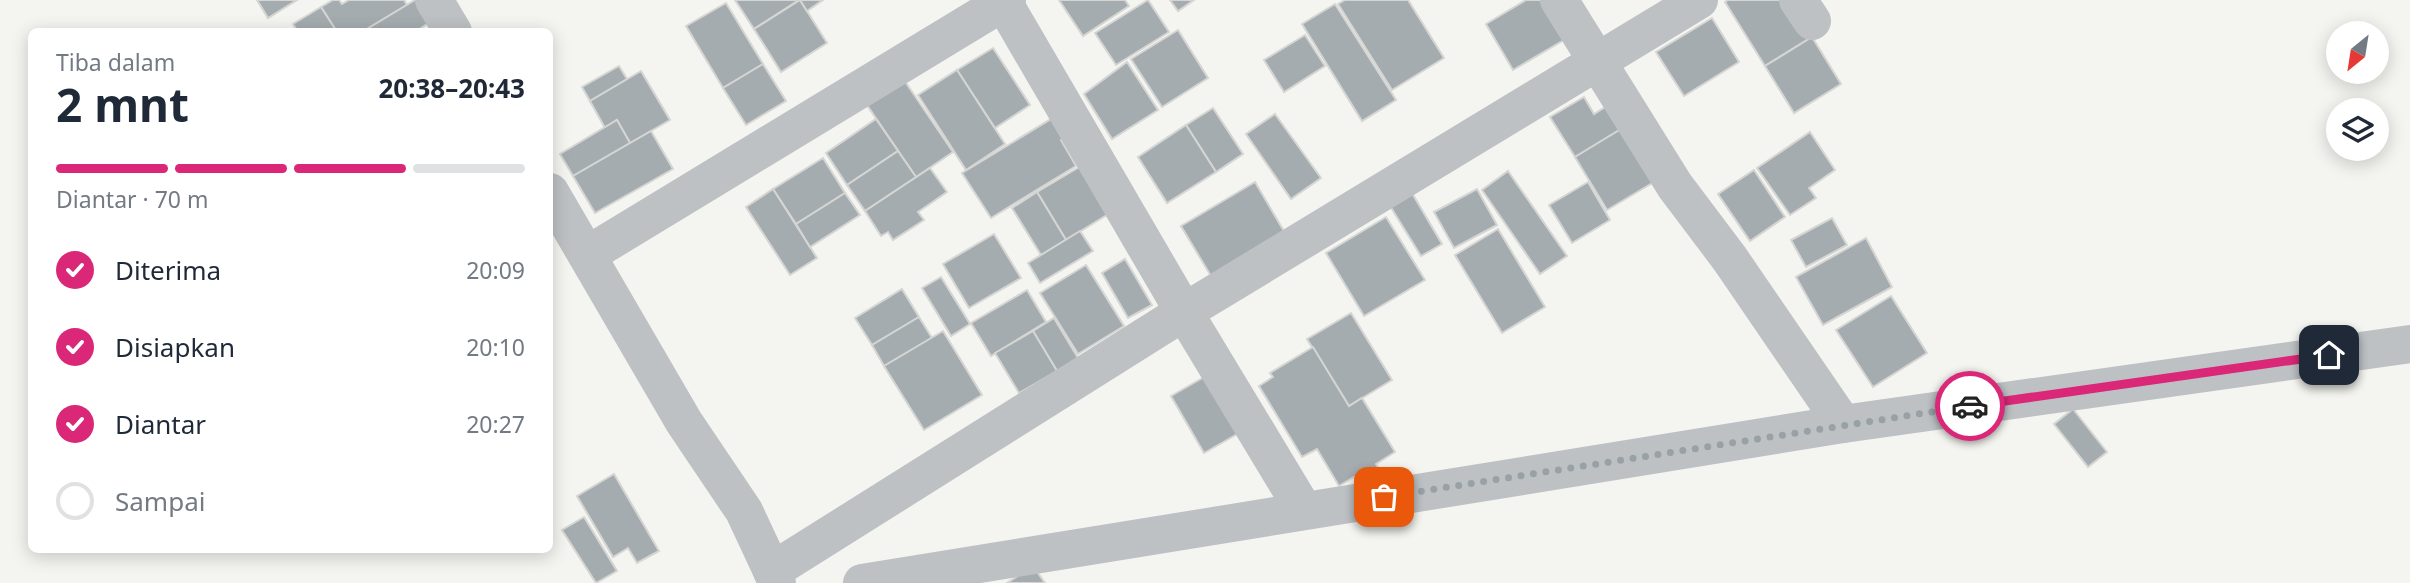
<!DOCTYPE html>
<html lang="id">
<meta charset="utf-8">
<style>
:root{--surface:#fff;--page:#f6f6f7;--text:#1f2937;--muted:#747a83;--line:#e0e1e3;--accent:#db2777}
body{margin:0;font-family:"Noto Sans",sans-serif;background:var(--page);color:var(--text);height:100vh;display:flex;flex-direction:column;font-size:26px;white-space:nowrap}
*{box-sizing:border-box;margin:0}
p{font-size:23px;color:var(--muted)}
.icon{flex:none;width:38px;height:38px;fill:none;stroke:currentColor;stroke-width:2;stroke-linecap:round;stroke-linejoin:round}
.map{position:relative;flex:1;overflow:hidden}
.details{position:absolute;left:28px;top:28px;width:525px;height:525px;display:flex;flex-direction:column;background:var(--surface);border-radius:10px;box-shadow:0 4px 18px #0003}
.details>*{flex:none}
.needle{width:46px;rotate:210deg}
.tools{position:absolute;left:2326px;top:21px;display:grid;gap:14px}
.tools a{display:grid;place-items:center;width:63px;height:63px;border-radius:50%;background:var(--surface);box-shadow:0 4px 18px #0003;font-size:35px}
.pin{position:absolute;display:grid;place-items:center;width:60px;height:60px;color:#fff;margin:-30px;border-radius:14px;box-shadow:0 4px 10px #0006}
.courier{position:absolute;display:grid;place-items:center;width:70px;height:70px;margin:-35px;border:5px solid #db2777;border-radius:50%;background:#fff;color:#222;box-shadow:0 2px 9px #0007}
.overview em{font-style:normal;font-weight:700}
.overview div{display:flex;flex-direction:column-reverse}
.overview{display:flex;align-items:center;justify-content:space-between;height:119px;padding:0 28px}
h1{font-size:46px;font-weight:700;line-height:52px}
.bar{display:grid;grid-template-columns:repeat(4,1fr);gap:10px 7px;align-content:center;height:84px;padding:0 28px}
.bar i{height:9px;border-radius:5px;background:var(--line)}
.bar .selected{background:var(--accent)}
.bar p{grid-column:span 4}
ol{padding:0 28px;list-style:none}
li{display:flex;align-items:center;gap:21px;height:77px}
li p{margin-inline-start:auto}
li .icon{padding:7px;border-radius:50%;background:var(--accent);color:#fff;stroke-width:4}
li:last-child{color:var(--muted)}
li i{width:38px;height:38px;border:4px solid var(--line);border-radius:50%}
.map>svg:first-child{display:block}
.building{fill:#a4acb0;stroke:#d5d5d3;stroke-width:2}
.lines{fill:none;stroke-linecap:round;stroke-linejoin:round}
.minor{stroke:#bdc1c4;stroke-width:38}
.done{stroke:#98a1a6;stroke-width:7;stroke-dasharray:0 12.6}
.route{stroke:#db2777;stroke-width:9}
</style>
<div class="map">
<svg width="2410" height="583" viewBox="0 0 2410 583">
<rect width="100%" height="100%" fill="#f4f4f0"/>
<!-- building -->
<g class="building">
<path d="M257,0H297L268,18Z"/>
<path d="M333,0H339L342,4L349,0H404L407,5L362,32H337L321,7Z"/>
<path d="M415,0L436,19L421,28L423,32H362Z"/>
<path d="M735,0H799L754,29Z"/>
<path d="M800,0L827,43L781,72L754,29Z"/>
<path d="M800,0H823L807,11Z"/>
<path d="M1059,0H1125L1129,6L1083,36Z"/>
<path d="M1148,0L1169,32L1116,65L1095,33Z"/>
<path d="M1170,0H1194L1178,11Z"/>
<path d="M1345,0H1408L1444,58L1392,90L1338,4Z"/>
<path d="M1526,0H1540L1564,40L1513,70L1486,24Z"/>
<path d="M1728,0H1789L1812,37L1765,66L1725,2Z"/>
<path d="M726,3L763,64L723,88L686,26Z"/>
<path d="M1335,4L1396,100L1362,121L1302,24Z"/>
<path d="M321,7L337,32H298L293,24Z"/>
<path d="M1712,18L1739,62L1684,96L1656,52Z"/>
<path d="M1178,30L1208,78L1162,107L1131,59Z"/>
<path d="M1305,35L1325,66L1284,92L1264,60Z"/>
<path d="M1812,37L1841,84L1794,113L1765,66Z"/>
<path d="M993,48L1030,105L995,128L957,70Z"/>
<path d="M1127,62L1158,110L1112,139L1084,94Z"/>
<path d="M763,64L786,101L746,125L723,88Z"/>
<path d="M619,66L627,79L590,101L582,87Z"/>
<path d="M957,70L1005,144L966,170L918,95Z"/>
<path d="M641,71L670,120L630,143L617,120L605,128L590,101Z"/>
<path d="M904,80L953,152L916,177L867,105Z"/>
<path d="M1584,97L1594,114L1607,106L1621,129L1575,157L1550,117Z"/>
<path d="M1213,108L1243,154L1216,172L1186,125Z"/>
<path d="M1061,113L1073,133L1061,140L1076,166L991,218L962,173Z"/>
<path d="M1275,114L1321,178L1291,199L1246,134Z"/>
<path d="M876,119L898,151L847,185L826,153Z"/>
<path d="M617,120L630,143L573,176L560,154Z"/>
<path d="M1186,125L1216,172L1167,203L1138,157Z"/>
<path d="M1621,129L1654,182L1607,210L1575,157Z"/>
<path d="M651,131L673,169L595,213L573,176Z"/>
<path d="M1810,132L1835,170L1809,188L1816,198L1790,215L1757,168Z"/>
<path d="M898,151L916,177L865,211L847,185Z"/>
<path d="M823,158L845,193L796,224L773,189Z"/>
<path d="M1081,166L1110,213L1066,240L1037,192Z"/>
<path d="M930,168L947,192L918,212L924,220L893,240L888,232L881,236L865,211Z"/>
<path d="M1754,170L1785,217L1750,241L1718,194Z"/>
<path d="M1508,171L1567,256L1540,274L1482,190Z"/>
<path d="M1255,182L1285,233L1211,276L1181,226Z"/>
<path d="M1588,182L1610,220L1572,243L1549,205Z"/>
<path d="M1409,188L1442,244L1421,256L1387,201Z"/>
<path d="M773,189L817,258L790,275L746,207Z"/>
<path d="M1477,189L1497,225L1454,248L1434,212Z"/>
<path d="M1037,192L1066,240L1041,255L1012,208Z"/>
<path d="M845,193L860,215L810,247L796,224Z"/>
<path d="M1386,217L1425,280L1364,316L1326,253Z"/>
<path d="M1832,218L1847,245L1806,267L1791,240Z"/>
<path d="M1498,229L1545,307L1502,333L1455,255Z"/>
<path d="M1080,231L1093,251L1040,283L1028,263Z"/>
<path d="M994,234L1021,278L969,308L943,264Z"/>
<path d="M1866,238L1892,287L1823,325L1796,277Z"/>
<path d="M1125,259L1152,305L1128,318L1102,273Z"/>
<path d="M1086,265L1124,326L1078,354L1040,293Z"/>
<path d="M941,277L970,324L951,336L922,288Z"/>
<path d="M902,289L919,317L872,345L855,318Z"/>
<path d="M1027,290L1046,322L991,356L971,323Z"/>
<path d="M1891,296L1927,353L1873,387L1836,330Z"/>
<path d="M1351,313L1392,380L1349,406L1307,339Z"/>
<path d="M919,317L932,338L884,366L872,345Z"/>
<path d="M1054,318L1078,358L1057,371L1033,331Z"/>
<path d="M943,331L982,395L924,430L884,366Z"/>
<path d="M1033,331L1057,371L1019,393L995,353Z"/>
<path d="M1313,347L1349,406L1362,398L1395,452L1376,464L1379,469L1357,483L1354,477L1339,486L1317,449L1302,457L1259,386L1273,377L1270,373Z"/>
<path d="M1206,376L1239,433L1204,453L1171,396Z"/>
<path d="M2073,409L2107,452L2088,467L2054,424Z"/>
<path d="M614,474L659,551L637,563L628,548L613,557L577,496Z"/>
<path d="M584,517L617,571L596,583L562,530Z"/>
<path d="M1033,566L1045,583H1007Z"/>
</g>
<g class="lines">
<!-- minor -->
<g class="minor">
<path d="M434,0L453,32"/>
<path d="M1002,0L1184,312L1303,509"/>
<path d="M1559,0L1675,186L1730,259L1843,424"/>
<path d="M1798,0L1812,21"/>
<path d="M550,192L684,422L744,511L772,571"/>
<path d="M587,255L1007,0"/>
<path d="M777,583L772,571L1184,312L1699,0"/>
<path d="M862,583L1843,424L2410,344"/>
</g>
</g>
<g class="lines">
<!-- done -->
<path class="done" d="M1384,497L1970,406"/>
<!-- route -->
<path class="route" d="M1970,406L2329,355"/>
</g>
</svg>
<div class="tools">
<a><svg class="needle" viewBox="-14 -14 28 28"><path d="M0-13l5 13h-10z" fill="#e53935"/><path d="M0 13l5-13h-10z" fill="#747a83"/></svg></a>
<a><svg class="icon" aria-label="layers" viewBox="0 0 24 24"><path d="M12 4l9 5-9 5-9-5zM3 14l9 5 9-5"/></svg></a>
</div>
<div class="pin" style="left:1384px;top:497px;background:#ea580c"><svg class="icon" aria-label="bag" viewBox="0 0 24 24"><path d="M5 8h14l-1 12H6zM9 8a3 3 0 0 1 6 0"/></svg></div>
<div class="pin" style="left:2329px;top:355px;background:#1f2937"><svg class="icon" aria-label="home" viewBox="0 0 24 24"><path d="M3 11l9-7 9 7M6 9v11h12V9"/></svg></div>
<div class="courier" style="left:1970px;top:406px"><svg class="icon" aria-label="car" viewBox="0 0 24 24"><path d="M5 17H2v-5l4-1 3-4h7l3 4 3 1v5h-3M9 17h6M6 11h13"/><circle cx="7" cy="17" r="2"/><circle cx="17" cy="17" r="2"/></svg></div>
<section class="details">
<div class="overview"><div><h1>2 mnt</h1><p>Tiba dalam</p></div><em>20:38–20:43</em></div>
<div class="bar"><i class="selected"></i><i class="selected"></i><i class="selected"></i><i></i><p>Diantar · 70 m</p></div>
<ol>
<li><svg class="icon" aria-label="check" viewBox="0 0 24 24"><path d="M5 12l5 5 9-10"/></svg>Diterima<p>20:09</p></li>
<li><svg class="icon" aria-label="check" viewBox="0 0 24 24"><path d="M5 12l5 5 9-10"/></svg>Disiapkan<p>20:10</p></li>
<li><svg class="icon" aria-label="check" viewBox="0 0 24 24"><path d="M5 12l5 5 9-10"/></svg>Diantar<p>20:27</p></li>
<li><i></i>Sampai</li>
</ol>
</section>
</div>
